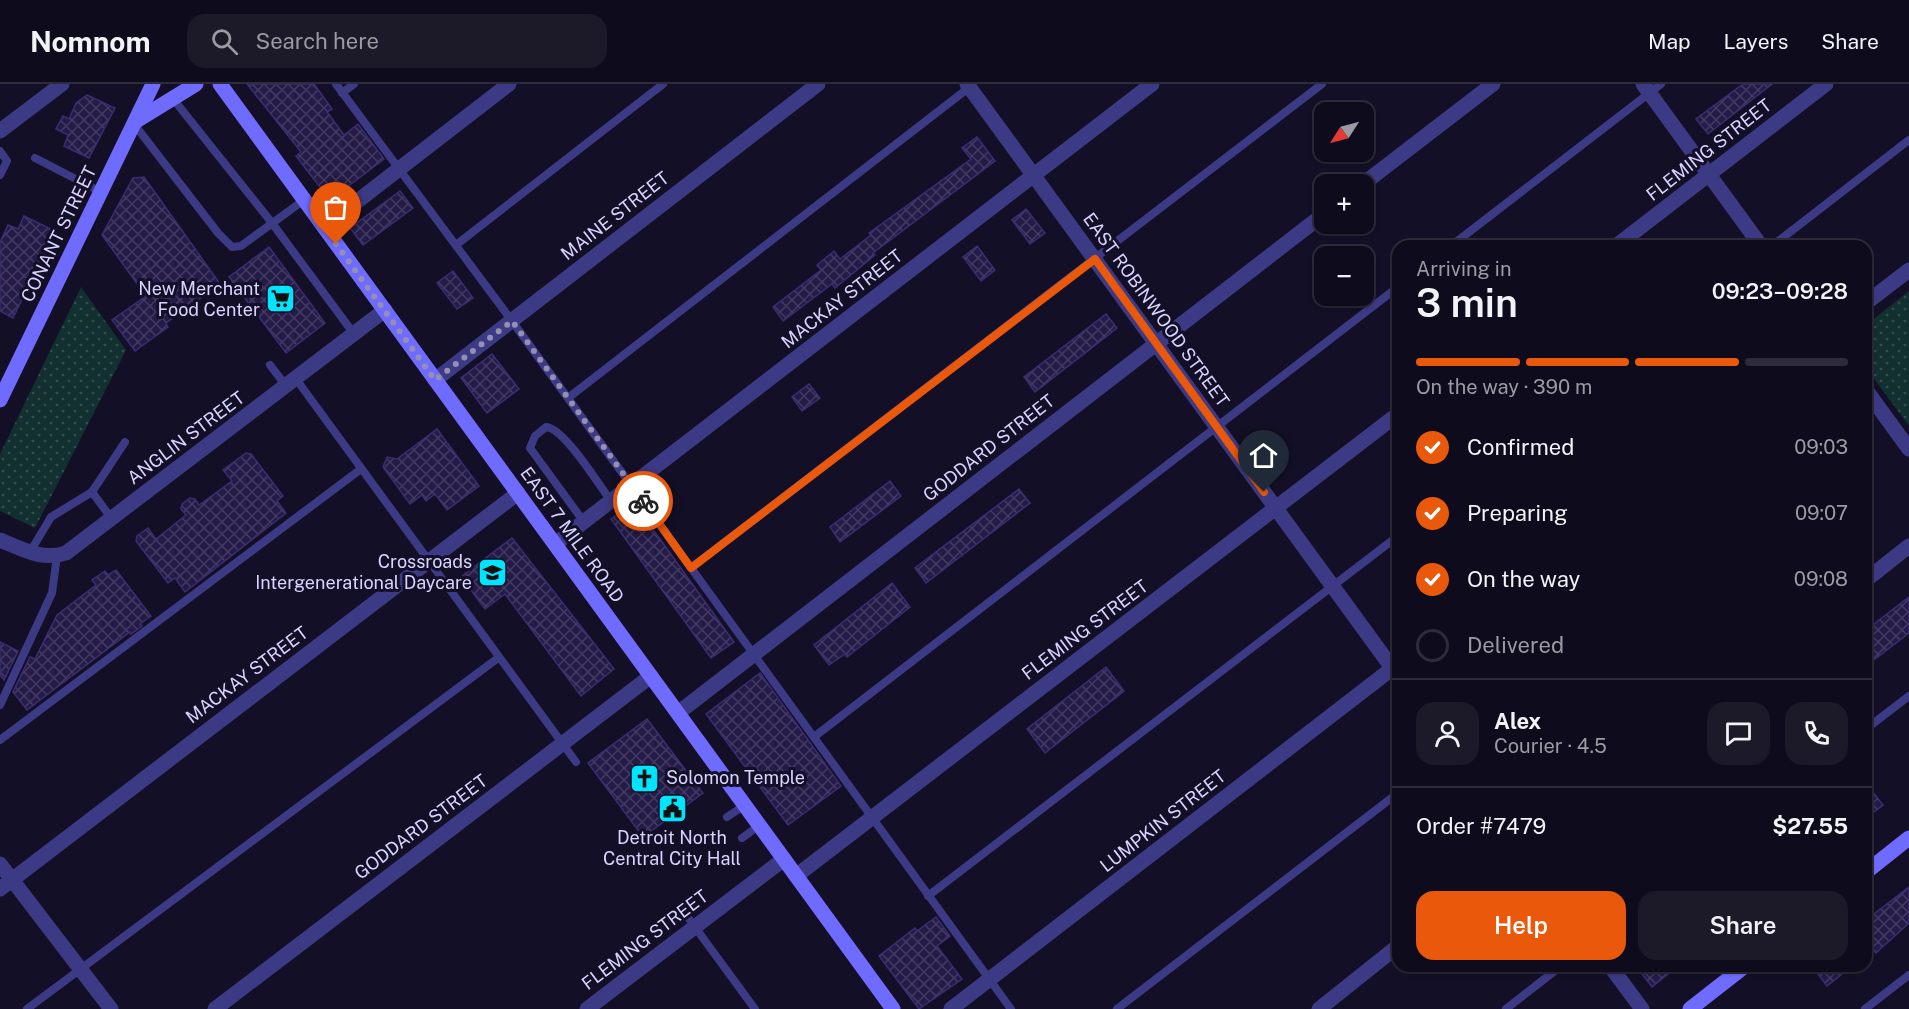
<!DOCTYPE html>
<meta charset="utf-8">
<style>
:root{--surface:#0e0b1c;--page:#1c1929;--text:#f1f3f6;--muted:#9b9ba3;--line:#2e2b3b;--accent:#ea580c}
body{margin:0;font-family:"Public Sans",sans-serif;background:var(--page);color:var(--text);height:100vh;display:flex;flex-direction:column;font-size:22px;white-space:nowrap}
*{box-sizing:border-box;margin:0}
p{font-size:20px;color:var(--muted)}
.icon{flex:none;width:33px;height:33px;fill:none;stroke:currentColor;stroke-width:2;stroke-linecap:round;stroke-linejoin:round}
.map{position:relative;flex:1;overflow:hidden}
.sheet{position:absolute;left:1392px;top:156px;width:480px;height:732px;display:flex;flex-direction:column;background:var(--surface);border-radius:18px;box-shadow:0 2px 4px #0004,0 0 0 2px var(--line)}
.sheet>*{flex:none}
.needle{width:39px;rotate:234deg}
.buttons{position:absolute;left:1314px;top:18px;display:grid;gap:12px}
.buttons a{display:grid;place-items:center;width:60px;height:60px;border-radius:12px;background:var(--surface);box-shadow:0 2px 4px #0004,0 0 0 2px var(--line);font-size:30px}
.pin{position:absolute;display:grid;place-items:center;width:51px;height:51px;color:#fff;margin:-62px -26px;border-radius:50% 50% 50% 0;rotate:-45deg;box-shadow:0 0 6px #0007}
.pin .icon{rotate:45deg}
.courier{position:absolute;display:grid;place-items:center;width:60px;height:60px;margin:-30px;border:4px solid #ea580c;border-radius:50%;background:#fff;color:#222;box-shadow:0 2px 8px #0007}
.headline em{font-style:normal;font-weight:600}
.headline div{display:flex;flex-direction:column-reverse}
.headline{display:flex;align-items:center;justify-content:space-between;height:102px;padding:0 24px}
h1{font-size:39px;font-weight:600;line-height:45px}
.bar{display:grid;grid-template-columns:repeat(4,1fr);gap:9px 6px;align-content:center;height:72px;padding:0 24px}
.bar i{height:8px;border-radius:4px;background:var(--line)}
.bar .current{background:var(--accent)}
.bar p{grid-column:span 4}
.line{display:flex;align-items:center;gap:15px;padding:0 24px;border-top:2px solid var(--line)}
.line div{flex:1}
.round{display:grid;place-items:center;flex:none;width:63px;height:63px;border-radius:18px;background:var(--page)}
ol{padding:0 24px;list-style:none}
li{display:flex;align-items:center;gap:18px;height:66px}
li p{margin-inline-start:auto}
li .icon{padding:6px;border-radius:50%;background:var(--accent);color:#fff;stroke-width:4}
li:last-child{color:var(--muted)}
li i{width:33px;height:33px;border:3px solid var(--line);border-radius:50%}
.button{display:flex;gap:12px;margin-top:auto;padding:12px 24px}
.button a{flex:1;height:69px;border-radius:18px;background:var(--accent);color:#fff;font-size:24px;font-weight:600;line-height:69px;text-align:center}
.button a+a{background:var(--page);color:var(--text)}
header{display:flex;align-items:center;gap:36px;box-sizing:border-box;height:84px;padding:0 30px;background:var(--surface);border-bottom:2px solid var(--line)}
header strong{font-size:28px}
nav{display:flex;gap:33px;margin-inline-start:auto;font-size:21px}
.search{width:420px;height:54px;background:var(--page);display:flex;align-items:center;gap:15px;box-sizing:border-box;padding:0 21px;border-radius:18px;color:var(--muted);font-size:22px}
.map>svg:first-child{display:block}
.grass{fill:url(#grass-dots)}
.building{fill:url(#building-cross-hatch);stroke:#3b2d73;stroke-width:1.5}
.lines{fill:none;stroke-linecap:round;stroke-linejoin:round}
.lane{stroke:#3d3a85;stroke-width:8}
.street{stroke:#3d3a85;stroke-width:15}
.secondary{stroke:#6f6bff;stroke-width:15}
.done{stroke:#948fb3;stroke-width:6;stroke-dasharray:0 10.8}
.route{stroke:#ea580c;stroke-width:8}
.labels{text-anchor:middle;stroke-width:6;stroke-linejoin:round;paint-order:stroke}
.street-label{font-size:18px;fill:#d9d4ff;stroke:#130f26}
.poi-label{font-size:18px;fill:#d9d4ff;stroke:#130f26;text-anchor:end}
</style>
<header>
<strong>Nomnom</strong>
<div class="search"><svg class="icon" aria-label="search" viewBox="0 0 24 24"><circle cx="10" cy="10" r="6"/><path d="M15 15l6 6"/></svg>Search here</div>
<nav><a>Map</a><a>Layers</a><a>Share</a></nav>
</header>
<div class="map">
<svg width="1909" height="925" viewBox="0 0 1909 925">
<defs>
<pattern id="grass-dots" width="8" height="8" patternUnits="userSpaceOnUse" patternTransform="scale(1.5)"><rect width="8" height="8" fill="#12302f"/><path d="M2 2h.1M6 6h.1" fill="none" stroke="#344d4e" stroke-width="1.8" stroke-linecap="round"/></pattern>
<pattern id="building-cross-hatch" width="8" height="8" patternUnits="userSpaceOnUse" patternTransform="scale(1.5)"><rect width="8" height="8" fill="#241b47"/><path d="M0 0l8 8M0 8l8-8" fill="none" stroke="#433b63"/></pattern>
</defs>
<rect width="100%" height="100%" fill="#130f26"/>
<!-- grass -->
<g class="grass">
<path d="M81,203L126,266L35,444L0,427V370Z"/>
<path d="M1909,207V342L1866,284V241Z"/>
</g>
<!-- building -->
<g class="building">
<path d="M247,0H314L332,25L327,28L344,51L358,40L384,75L330,116L296,72L301,68Z"/>
<path d="M1743,0H1772L1708,50L1696,35Z"/>
<path d="M87,11L115,24L89,74L64,62L68,51L56,45L63,32L69,35L76,19Z"/>
<path d="M977,53L995,77L873,169L875,171L835,204L832,200L783,237L773,223L821,186L817,181L834,167L840,175L871,151L869,149L971,75L962,64Z"/>
<path d="M144,93L220,200L166,239L168,243L135,267L112,236L146,212L102,151L133,94Z"/>
<path d="M400,107L413,124L363,161L350,144Z"/>
<path d="M1026,125L1045,149L1030,160L1012,136Z"/>
<path d="M24,132L55,147L13,234L0,227V158L8,141L18,145Z"/>
<path d="M977,162L995,186L981,197L963,173Z"/>
<path d="M269,163L325,239L286,269L229,193Z"/>
<path d="M453,187L473,214L457,225L437,199Z"/>
<path d="M1106,230L1117,244L1035,308L1024,293Z"/>
<path d="M492,270L519,305L487,329L461,294Z"/>
<path d="M809,300L820,314L802,327L792,313Z"/>
<path d="M437,345L479,402L447,426L435,410L426,417L422,411L410,420L383,383L387,373L397,375Z"/>
<path d="M246,369L251,370L283,412L277,417L286,429L185,508L175,494L168,499L136,457L137,452L148,444L156,455L186,431L181,425L182,420L190,414L195,415L199,421L232,397L223,386Z"/>
<path d="M890,397L901,412L840,458L830,443Z"/>
<path d="M1019,405L1030,419L926,499L915,484Z"/>
<path d="M634,419L734,558L711,574L611,435Z"/>
<path d="M512,454L614,585L581,612L505,510L485,525L461,493Z"/>
<path d="M116,486L151,532L140,540L142,542L131,550L130,548L27,626L13,608L30,573L35,575L57,531L96,501L92,496L105,487L108,491Z"/>
<path d="M892,499L910,523L847,573L845,570L829,581L814,561Z"/>
<path d="M1909,513V549L1866,582V546Z"/>
<path d="M0,558L18,567L4,596L0,591Z"/>
<path d="M1106,583L1124,607L1045,669L1027,645Z"/>
<path d="M760,589L841,702L788,741L706,630Z"/>
<path d="M647,635L703,709L643,753L588,679Z"/>
<path d="M1866,699L1883,721L1866,734Z"/>
<path d="M1909,803V839L1876,869L1866,857V836Z"/>
<path d="M936,833L950,852L937,862L962,895L919,925L879,872L915,844L917,847Z"/>
<path d="M1636,882H1678L1652,903Z"/>
<path d="M1812,882H1836L1842,890L1827,902Z"/>
</g>
<g class="lines">
<!-- lane -->
<g class="lane">
<path d="M336,0L512,237L1011,925"/>
<path d="M342,9L354,0"/>
<path d="M174,16L272,139L354,250"/>
<path d="M134,40L218,149L232,163L241,162L304,116"/>
<path d="M0,67L7,77L0,91"/>
<path d="M35,74L101,108"/>
<path d="M456,161L663,0"/>
<path d="M1451,162L1661,0"/>
<path d="M1772,162L1909,56"/>
<path d="M270,281L286,302"/>
<path d="M296,295L576,678"/>
<path d="M568,314L971,2"/>
<path d="M112,435L92,408L125,358"/>
<path d="M584,438L530,364L535,352L546,343C564,344 599,401 611,417"/>
<path d="M30,468L51,433L92,408"/>
<path d="M691,484L1322,0"/>
<path d="M0,621L52,509L57,472"/>
<path d="M1866,645L1909,612"/>
<path d="M814,653L1398,203"/>
<path d="M0,656L361,385"/>
<path d="M727,733L745,721"/>
<path d="M742,754L760,741"/>
<path d="M928,812L1398,452"/>
<path d="M681,824L755,925"/>
<path d="M27,925L498,574"/>
<path d="M1117,925L1398,709"/>
<path d="M1506,925L1561,882"/>
<path d="M1865,925L1909,891"/>
</g>
<!-- street -->
<g class="street">
<path d="M967,0L1398,592"/>
<path d="M1643,0L1761,162"/>
<path d="M0,47L62,0"/>
<path d="M1363,100L1493,0"/>
<path d="M324,143L509,0"/>
<path d="M1616,162L1826,0"/>
<path d="M1866,219L1909,186"/>
<path d="M435,296L818,0"/>
<path d="M1866,306L1909,365"/>
<path d="M0,456C22,465 42,477 66,469L385,226"/>
<path d="M555,460L1152,0"/>
<path d="M1866,496L1909,462"/>
<path d="M678,629L1324,130"/>
<path d="M0,780L111,925"/>
<path d="M796,792L1398,330"/>
<path d="M0,805L518,409"/>
<path d="M1610,882L1642,925"/>
<path d="M215,925L651,592"/>
<path d="M587,925L784,775"/>
<path d="M951,925L1398,580"/>
<path d="M1319,925L1398,862"/>
</g>
<!-- secondary -->
<g class="secondary">
<path d="M220,0L893,925"/>
<path d="M136,37L196,0"/>
<path d="M0,316L153,0"/>
<path d="M1866,788L1909,754"/>
<path d="M1690,925L1745,882"/>
</g>
</g>
<g class="lines">
<!-- done -->
<path class="done" d="M336,160L435,296L512,237L643,417"/>
<!-- route -->
<path class="route" d="M643,417L691,484L1095,175L1264,408"/>
</g>
<!-- icons -->
<defs>
<symbol id="supermarket-square" viewBox="-11 -11 22 22"><rect x="-9" y="-9" width="18" height="18" rx="4" fill="#00e5ff" stroke="#130f26"/><path d="M-6-5.5h2.5l.6 2H6L4.5 2H-2.5L-4.4-4H-6ZM-1.5 3.2a1.3 1.3 0 1 0 .1 0ZM3 3.2a1.3 1.3 0 1 0 .1 0Z" fill="#111"/></symbol>
<symbol id="school-square" viewBox="-11 -11 22 22"><rect x="-9" y="-9" width="18" height="18" rx="4" fill="#00e5ff" stroke="#130f26"/><path d="M0-5L7-2L0 1L-7-2ZM-4 1L0 2.5L4 1V4Q0 6-4 4Z" fill="#111"/></symbol>
<symbol id="church-square" viewBox="-11 -11 22 22"><rect x="-9" y="-9" width="18" height="18" rx="4" fill="#00e5ff" stroke="#130f26"/><path d="M-1.2-6h2.4v3.5h3.3v2.4h-3.3V6h-2.4V-.1h-3.3v-2.4h3.3Z" fill="#111"/></symbol>
<symbol id="civic-square" viewBox="-11 -11 22 22"><rect x="-9" y="-9" width="18" height="18" rx="4" fill="#00e5ff" stroke="#130f26"/><path d="M-.6-6.5H3V-4.5H.6V-3L4-1V1h2V6H-6V1h2V-1L-.6-3ZM-1.2 2.5V6h2.4V2.5Z" fill="#111"/></symbol>
</defs>
<g fill-rule="evenodd">
<use href="#supermarket-square" x="264" y="198" width="33" height="33"/>
<use href="#school-square" x="476" y="472" width="33" height="33"/>
<use href="#church-square" x="628" y="678" width="33" height="33"/>
<use href="#civic-square" x="656" y="708" width="33" height="33"/>
</g>
<g class="labels">
<!-- street labels -->
<g class="street-label">
<text transform="translate(1709 66) rotate(-38)" y="6">FLEMING STREET</text>
<text transform="translate(615 132) rotate(-38)" y="6">MAINE STREET</text>
<text transform="translate(59 150) rotate(-64)" y="6">CONANT STREET</text>
<text transform="translate(842 215) rotate(-38)" y="6">MACKAY STREET</text>
<text transform="translate(1156 226) rotate(54)" y="6">EAST ROBINWOOD STREET</text>
<text transform="translate(186 354) rotate(-37)" y="6">ANGLIN STREET</text>
<text transform="translate(989 364) rotate(-38)" y="6">GODDARD STREET</text>
<text transform="translate(572 451) rotate(54)" y="6">EAST 7 MILE ROAD</text>
<text transform="translate(1085 546) rotate(-37)" y="6">FLEMING STREET</text>
<text transform="translate(247 591) rotate(-37)" y="6">MACKAY STREET</text>
<text transform="translate(1163 737) rotate(-38)" y="6">LUMPKIN STREET</text>
<text transform="translate(421 743) rotate(-37)" y="6">GODDARD STREET</text>
<text transform="translate(645 856) rotate(-37)" y="6">FLEMING STREET</text>
</g>
<!-- poi labels -->
<g class="poi-label">
<text x="260" y="211">New Merchant<tspan x="260" dy="21">Food Center</tspan></text>
<text x="472" y="484">Crossroads<tspan x="472" dy="21">Intergenerational Daycare</tspan></text>
<text x="666" y="700" text-anchor="start">Solomon Temple</text>
<text x="672" y="760" text-anchor="middle">Detroit North<tspan x="672" dy="21">Central City Hall</tspan></text>
</g>
</g>
</svg>
<div class="buttons">
<a><svg class="needle" viewBox="-14 -14 28 28"><path d="M0-13l5 13h-10z" fill="#e53935"/><path d="M0 13l5-13h-10z" fill="#9b9ba3"/></svg></a>
<a>+</a>
<a>−</a>
</div>
<div class="pin" style="left:336px;top:160px;background:#ea580c"><svg class="icon" aria-label="bag" viewBox="0 0 24 24"><path d="M5 8h14l-1 12H6zM9 8a3 3 0 0 1 6 0"/></svg></div>
<div class="pin" style="left:1264px;top:408px;background:#1f2937"><svg class="icon" aria-label="home" viewBox="0 0 24 24"><path d="M3 11l9-7 9 7M6 9v11h12V9"/></svg></div>
<div class="courier" style="left:643px;top:417px"><svg class="icon" aria-label="bike" viewBox="0 0 24 24"><circle cx="6" cy="16" r="4"/><circle cx="18" cy="16" r="4"/><path d="M6 16l4-8h5l3 8M10 8l3 8H6M13 5h3"/></svg></div>
<section class="sheet">
<div class="headline"><div><h1>3 min</h1><p>Arriving in</p></div><em>09:23–09:28</em></div>
<div class="bar"><i class="current"></i><i class="current"></i><i class="current"></i><i></i><p>On the way · 390 m</p></div>
<ol>
<li><svg class="icon" aria-label="check" viewBox="0 0 24 24"><path d="M5 12l5 5 9-10"/></svg>Confirmed<p>09:03</p></li>
<li><svg class="icon" aria-label="check" viewBox="0 0 24 24"><path d="M5 12l5 5 9-10"/></svg>Preparing<p>09:07</p></li>
<li><svg class="icon" aria-label="check" viewBox="0 0 24 24"><path d="M5 12l5 5 9-10"/></svg>On the way<p>09:08</p></li>
<li><i></i>Delivered</li>
</ol>
<div class="line" style="height:108px"><a class="round"><svg class="icon" aria-label="person" viewBox="0 0 24 24"><circle cx="12" cy="8" r="4"/><path d="M4 21q1-7 8-7t8 7"/></svg></a><div><b>Alex</b><p>Courier · 4.5</p></div><a class="round"><svg class="icon" aria-label="chat" viewBox="0 0 24 24"><path d="M4 5h16v11H9l-5 4z"/></svg></a><a class="round"><svg class="icon" aria-label="phone" viewBox="0 0 24 24"><path d="M5 4h4l2 5-3 2q2 4 5 5l2-3 5 2v4C11 20 4 13 5 4z"/></svg></a></div>
<div class="line" style="height:78px"><div>Order #7479</div><b>$27.55</b></div>
<div class="button"><a>Help</a><a>Share</a></div>
</section>
</div>
